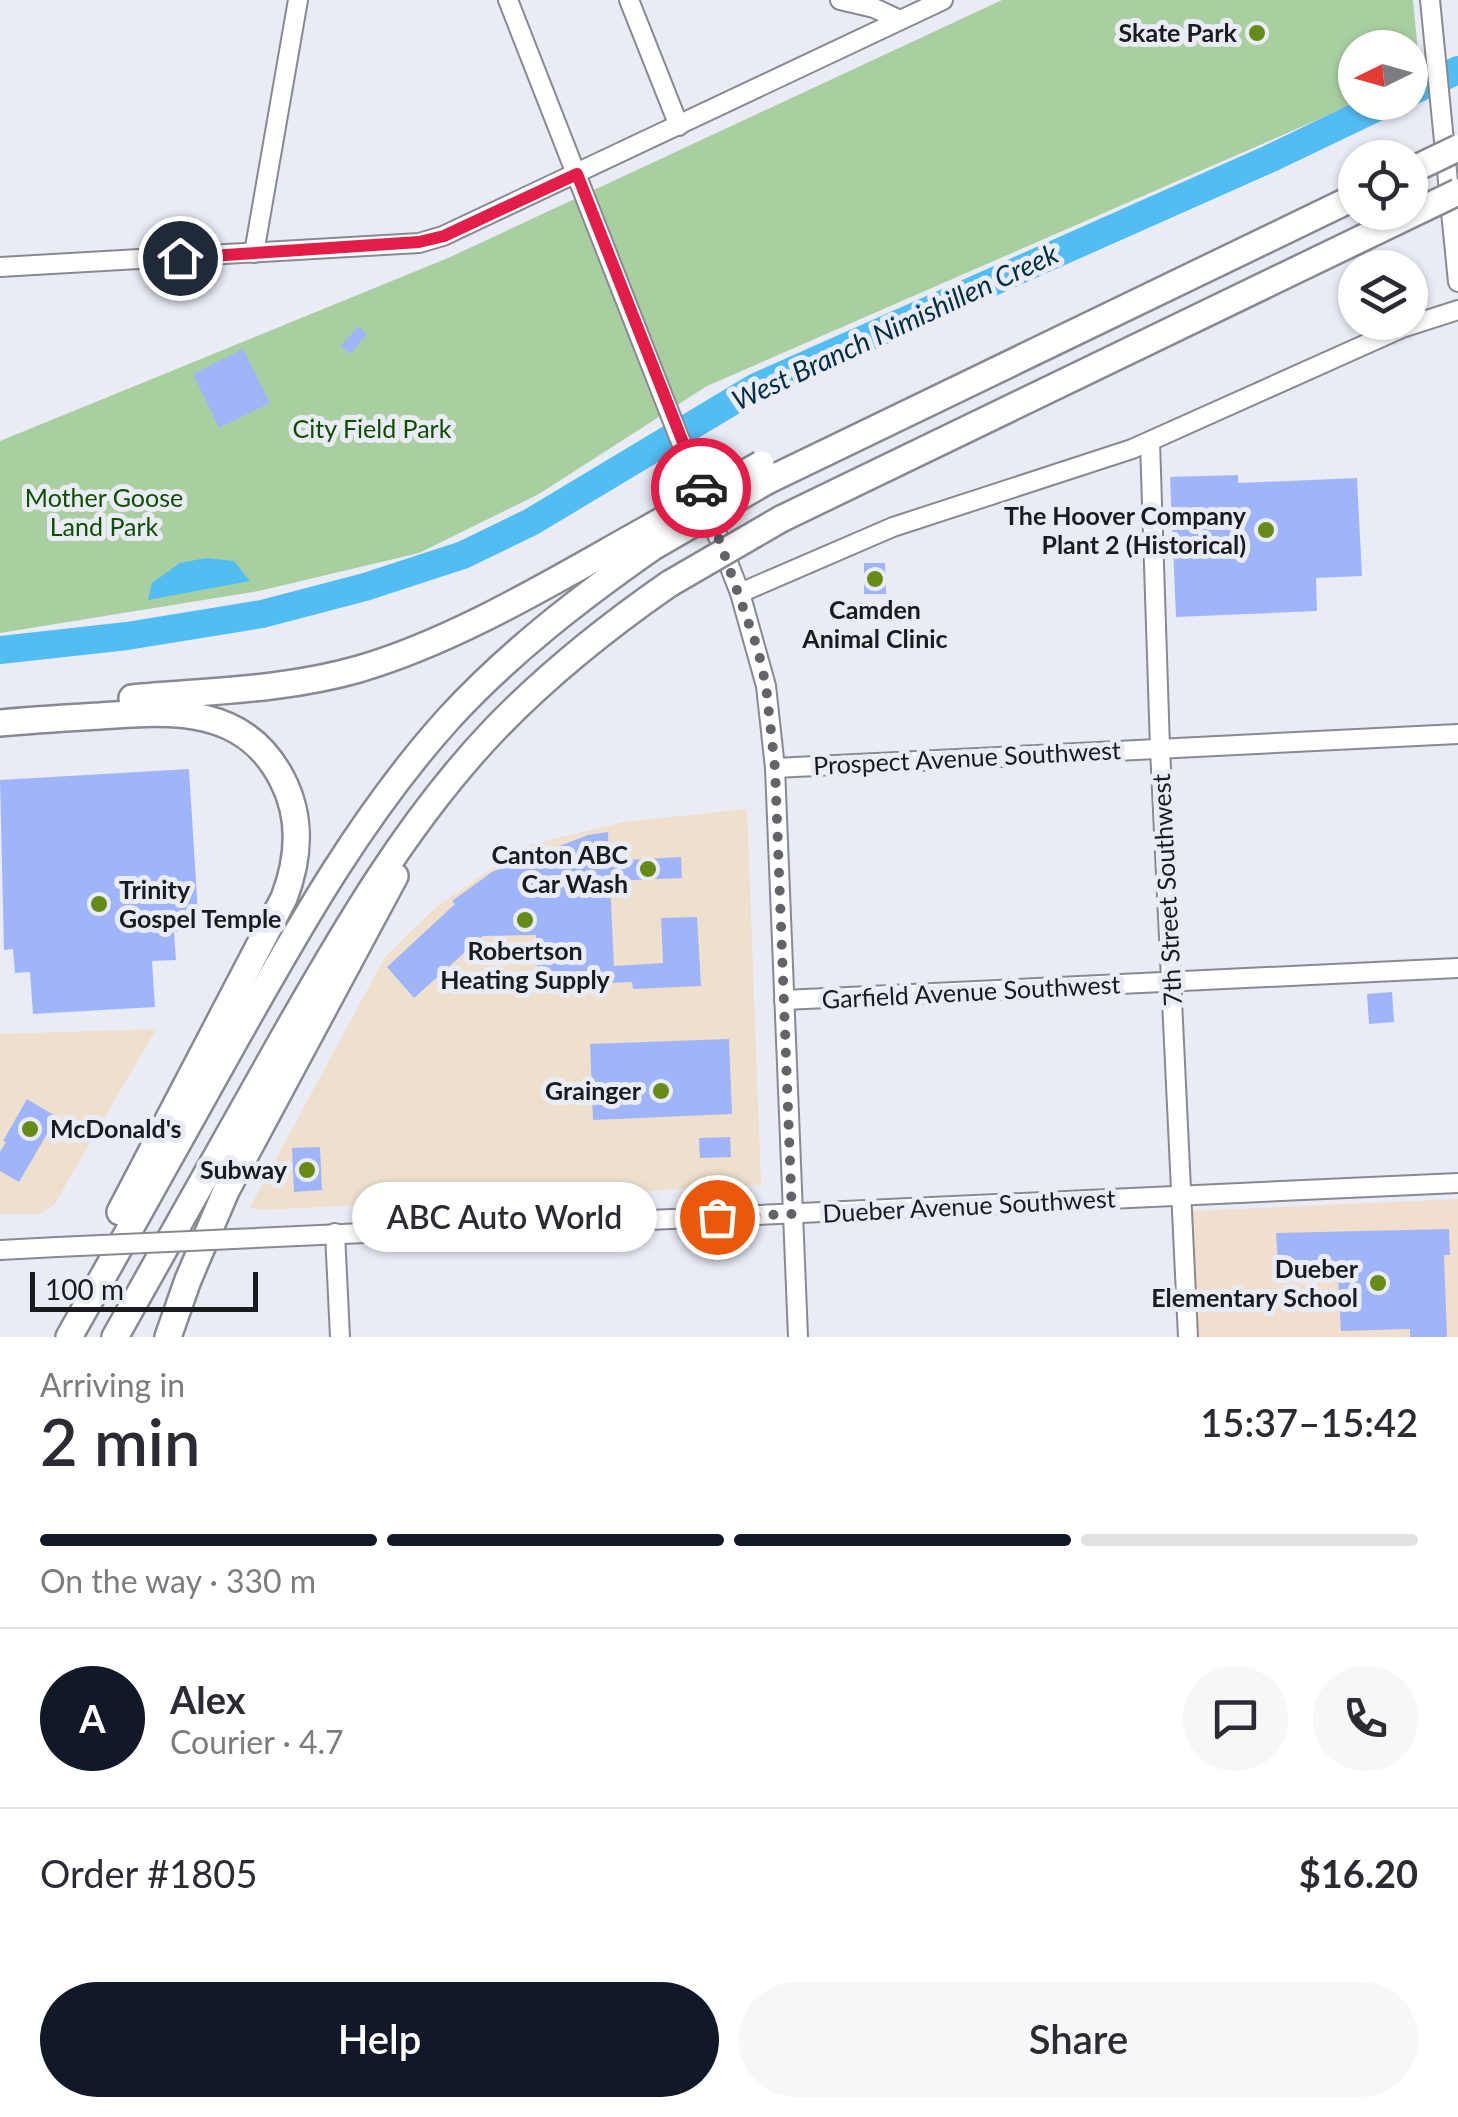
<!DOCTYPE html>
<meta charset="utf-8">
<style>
:root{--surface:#fff;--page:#f7f7f7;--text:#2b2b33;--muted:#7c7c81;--line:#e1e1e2;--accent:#111827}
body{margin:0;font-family:Lato,sans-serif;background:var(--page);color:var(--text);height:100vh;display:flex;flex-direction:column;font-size:38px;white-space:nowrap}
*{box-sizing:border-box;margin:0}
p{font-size:32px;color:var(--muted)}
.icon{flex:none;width:55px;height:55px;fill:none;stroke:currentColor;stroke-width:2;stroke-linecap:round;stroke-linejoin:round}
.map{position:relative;height:1337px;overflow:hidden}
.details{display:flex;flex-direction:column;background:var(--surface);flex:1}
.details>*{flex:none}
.needle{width:65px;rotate:265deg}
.buttons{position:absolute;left:1338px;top:30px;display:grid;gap:20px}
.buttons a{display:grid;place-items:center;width:90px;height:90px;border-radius:50%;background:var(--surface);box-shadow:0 2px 8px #0004;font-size:50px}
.scale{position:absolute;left:30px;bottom:25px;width:228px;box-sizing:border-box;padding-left:10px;border:5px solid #1a1b1e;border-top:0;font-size:28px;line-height:35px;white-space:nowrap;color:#1a1b1e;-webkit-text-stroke:8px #e9ecf5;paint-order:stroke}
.pin{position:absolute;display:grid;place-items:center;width:85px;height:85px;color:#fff;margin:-42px;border:5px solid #fff;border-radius:50%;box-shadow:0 2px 10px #0007}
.courier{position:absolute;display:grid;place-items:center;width:100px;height:100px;margin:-50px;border:8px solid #e11d48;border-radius:50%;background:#fff;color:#222;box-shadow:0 2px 12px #0007}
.bubble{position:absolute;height:70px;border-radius:35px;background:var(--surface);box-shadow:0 2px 8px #0004;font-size:32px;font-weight:600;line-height:70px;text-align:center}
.head em{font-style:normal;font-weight:600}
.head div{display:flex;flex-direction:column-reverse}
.head{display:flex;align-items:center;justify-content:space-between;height:170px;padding:0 40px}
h1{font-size:65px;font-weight:600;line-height:75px}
.bar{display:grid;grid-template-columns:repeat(4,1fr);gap:15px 10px;align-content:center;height:120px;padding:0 40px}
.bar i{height:12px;border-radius:8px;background:var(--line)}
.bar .active{background:var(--accent)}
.bar p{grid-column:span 4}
.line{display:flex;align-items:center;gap:25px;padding:0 40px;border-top:2px solid var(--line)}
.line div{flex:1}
.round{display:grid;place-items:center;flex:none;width:105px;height:105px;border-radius:52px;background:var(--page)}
.button{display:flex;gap:20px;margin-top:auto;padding:20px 40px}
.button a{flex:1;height:115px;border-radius:60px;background:var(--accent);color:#fff;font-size:40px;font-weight:600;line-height:115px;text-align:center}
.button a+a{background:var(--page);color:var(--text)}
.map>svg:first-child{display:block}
.commercial{fill:#eee0cd}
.education{fill:#f2decf}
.green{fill:#a9cfa1}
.water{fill:#52bdf2}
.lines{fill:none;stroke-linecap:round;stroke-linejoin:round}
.river{stroke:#52bdf2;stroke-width:28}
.building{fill:#a0b5f9}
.minor-casing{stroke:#888a92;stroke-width:22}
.highway-casing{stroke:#888a92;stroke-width:30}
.minor{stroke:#fff;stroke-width:18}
.highway{stroke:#fff;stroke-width:25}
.minor-bridge-casing{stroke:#888a92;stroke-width:22;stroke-linecap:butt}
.highway-bridge-casing{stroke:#888a92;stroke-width:30;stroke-linecap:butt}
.minor-bridge{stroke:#fff;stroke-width:18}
.highway-bridge{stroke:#fff;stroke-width:25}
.done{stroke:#626469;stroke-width:10;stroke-dasharray:0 18}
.route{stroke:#e11d48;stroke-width:12}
.poi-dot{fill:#658c18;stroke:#e9ecf5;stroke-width:4}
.labels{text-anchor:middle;stroke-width:10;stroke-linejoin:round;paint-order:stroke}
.poi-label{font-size:25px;font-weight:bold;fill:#1a1b1e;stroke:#e9ecf5;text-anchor:end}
.park-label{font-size:25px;fill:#0e4e00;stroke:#e9ecf5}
.street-label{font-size:25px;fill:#1a1b1e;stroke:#e9ecf5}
.water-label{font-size:28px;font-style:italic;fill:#002e43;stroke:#e9ecf5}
</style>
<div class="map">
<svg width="1458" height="1337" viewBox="0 0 1458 1337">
<rect width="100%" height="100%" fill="#e9ecf5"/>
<!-- commercial -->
<g class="commercial">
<path d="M747,809L761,1185L261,1210L250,1207L385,957L436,907L525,846L623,822Z"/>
<path d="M156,1029L54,1205L39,1214H0V1034Z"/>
</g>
<!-- education -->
<path class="education" d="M1458,1199V1337H1198L1192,1211Z"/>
<!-- green -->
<path class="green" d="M1002,0H1413L1420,72L1410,77V48H1355L1356,103L707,386L539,494L419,553L259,591L0,633V441L448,258Z"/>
<!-- water -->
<path class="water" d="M206,558L234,561L250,581L148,600L152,583L180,563Z"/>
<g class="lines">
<!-- river -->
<g class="river">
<path d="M1410,92L1458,70"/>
<path d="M0,650L127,636L262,614L365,587L463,555L531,522L756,387L1269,159L1388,102"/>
</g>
</g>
<!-- building -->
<g class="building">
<path d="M358,326L367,334L350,354L341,346Z"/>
<path d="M243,349L270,403L219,428L193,374Z"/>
<path d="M1238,475V483L1357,478L1362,576L1316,578L1317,611L1176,617L1170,477Z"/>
<path d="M864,563H885L886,594H864Z"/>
<path d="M189,769L199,930L174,932L176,960L152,961L155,1007L33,1014L30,972L15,973L13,949L4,950L0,780Z"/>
<path d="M608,832L609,861L681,857L682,878L610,881L614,966L663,963L661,918L697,917L701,986L633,989L632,982L538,986L536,935L483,936L414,998L387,967L455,904L452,901L492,872L588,835Z"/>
<path d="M1392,992L1394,1022L1369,1024L1367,994Z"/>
<path d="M729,1039L732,1114L593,1120L590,1044Z"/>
<path d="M27,1099L57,1117L19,1182L0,1171V1152L6,1142L3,1141Z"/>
<path d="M730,1137L731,1157L700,1158L699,1138Z"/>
<path d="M320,1147L322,1190L294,1192L292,1148Z"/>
<path d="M1449,1229L1450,1255H1444L1447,1337H1410V1329L1341,1331L1338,1276L1279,1278L1276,1233Z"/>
</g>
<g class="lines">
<defs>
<g id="minor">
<path d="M508,0L740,593L766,686L775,768L798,1337"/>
<path d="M629,0L679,126"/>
<path d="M840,0L874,8L900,20"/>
<path d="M1430,0L1458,282"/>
<path d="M254,253L298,0"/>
<path d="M0,267L419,243L443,236L943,0"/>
<path d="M1150,442L1160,748L1188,1337"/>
<path d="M740,593L893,527L1132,449L1402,328L1458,310"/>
<path d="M775,768L1458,734"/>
<path d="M784,1000L1458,968"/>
<path d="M335,1233L340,1337"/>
<path d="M234,1239L1458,1183"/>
<path d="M0,1250L57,1247"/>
</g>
<g id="highway">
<path d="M767,481L1355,197"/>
<path d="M781,519L1377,231"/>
<path d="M132,698C208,691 286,690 359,669C458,640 557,579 647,529"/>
<path d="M0,723C33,720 67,718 100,716C171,711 244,705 282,779C302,817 299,859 284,898L120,1212"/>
<path d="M69,1337C125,1238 181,1138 236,1039C299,927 363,813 450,717C510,652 580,598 653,547"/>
<path d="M115,1337C170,1238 226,1139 282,1040C344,931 408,820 495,729C548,674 607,627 669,584"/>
<path d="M168,1337L188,1280L226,1191L395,876"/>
</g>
</defs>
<!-- minor casing -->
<use href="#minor" class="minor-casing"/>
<!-- highway casing -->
<use href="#highway" class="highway-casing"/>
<!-- minor -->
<use href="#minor" class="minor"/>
<!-- highway -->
<use href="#highway" class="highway"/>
<defs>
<path id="minor-bridge" d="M57,1247L234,1239"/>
<g id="highway-bridge">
<path d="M1410,171L1458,148"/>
<path d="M1377,231L1458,192"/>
<path d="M647,529L761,464"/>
<path d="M653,547L767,481"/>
<path d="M669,584L781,519"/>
</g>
</defs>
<!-- minor-bridge casing -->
<use href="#minor-bridge" class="minor-bridge-casing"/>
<!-- highway-bridge casing -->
<use href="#highway-bridge" class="highway-bridge-casing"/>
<!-- minor-bridge -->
<use href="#minor-bridge" class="minor-bridge"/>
<!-- highway-bridge -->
<use href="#highway-bridge" class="highway-bridge"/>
</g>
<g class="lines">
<!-- done -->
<path class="done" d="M701,488L758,650L766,686L775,768L792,1214L717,1217"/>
<!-- route -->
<path class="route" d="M180,258L419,242L444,236L577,174L701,488"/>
</g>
<!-- markers -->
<g class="poi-dot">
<circle cx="1257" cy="33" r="10"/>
<circle cx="1266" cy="530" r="10"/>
<circle cx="875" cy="579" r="10"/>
<circle cx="648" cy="869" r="10"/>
<circle cx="99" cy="904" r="10"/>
<circle cx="525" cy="920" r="10"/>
<circle cx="661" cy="1091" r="10"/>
<circle cx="30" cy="1129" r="10"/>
<circle cx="307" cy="1170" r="10"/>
<circle cx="1378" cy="1283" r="10"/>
</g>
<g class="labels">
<!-- poi labels -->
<g class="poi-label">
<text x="1237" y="42">Skate Park</text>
<text x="1246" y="525">The Hoover Company<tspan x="1246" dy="29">Plant 2 (Historical)</tspan></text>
<text x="875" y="619" text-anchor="middle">Camden<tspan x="875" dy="29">Animal Clinic</tspan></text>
<text x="628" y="864">Canton ABC<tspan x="628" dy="29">Car Wash</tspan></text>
<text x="119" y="899" text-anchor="start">Trinity<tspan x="119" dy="29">Gospel Temple</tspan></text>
<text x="525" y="960" text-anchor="middle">Robertson<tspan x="525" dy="29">Heating Supply</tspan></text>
<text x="641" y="1100">Grainger</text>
<text x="50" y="1138" text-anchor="start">McDonald's</text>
<text x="287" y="1179">Subway</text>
<text x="1358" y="1278">Dueber<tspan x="1358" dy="29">Elementary School</tspan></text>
</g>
<!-- park labels -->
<g class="park-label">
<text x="372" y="438">City Field Park</text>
<text x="104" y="507">Mother Goose<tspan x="104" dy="29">Land Park</tspan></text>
</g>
<!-- street labels -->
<g class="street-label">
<text transform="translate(967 758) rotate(-3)" y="9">Prospect Avenue Southwest</text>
<text transform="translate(1167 890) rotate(-93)" y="9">7th Street Southwest</text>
<text transform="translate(971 992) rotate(-3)" y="9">Garfield Avenue Southwest</text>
<text transform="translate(969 1206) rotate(-3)" y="9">Dueber Avenue Southwest</text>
</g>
<!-- water labels -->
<g class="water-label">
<text transform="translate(895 327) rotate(-25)" y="10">West Branch Nimishillen Creek</text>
</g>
</g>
</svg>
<div class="buttons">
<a><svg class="needle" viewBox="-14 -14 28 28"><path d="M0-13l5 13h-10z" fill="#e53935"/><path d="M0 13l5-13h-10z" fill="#7c7c81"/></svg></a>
<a><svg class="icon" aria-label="locate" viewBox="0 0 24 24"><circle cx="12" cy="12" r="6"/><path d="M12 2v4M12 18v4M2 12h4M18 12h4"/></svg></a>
<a><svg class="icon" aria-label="layers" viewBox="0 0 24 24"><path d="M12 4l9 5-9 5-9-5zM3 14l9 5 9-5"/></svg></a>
</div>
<div class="scale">100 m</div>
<div class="pin" style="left:717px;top:1217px;background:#ea580c"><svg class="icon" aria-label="bag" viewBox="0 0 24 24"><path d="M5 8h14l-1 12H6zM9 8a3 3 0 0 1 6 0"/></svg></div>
<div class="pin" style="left:180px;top:258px;background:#1f2937"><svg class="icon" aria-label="home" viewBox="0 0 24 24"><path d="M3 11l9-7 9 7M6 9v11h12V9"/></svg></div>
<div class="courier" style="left:701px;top:488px"><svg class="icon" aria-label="car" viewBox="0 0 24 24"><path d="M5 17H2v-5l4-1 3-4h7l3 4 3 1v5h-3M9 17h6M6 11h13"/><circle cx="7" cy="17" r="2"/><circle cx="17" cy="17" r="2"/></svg></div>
<div class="bubble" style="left:352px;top:1182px;width:305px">ABC Auto World</div>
</div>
<section class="details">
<div class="head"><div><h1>2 min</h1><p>Arriving in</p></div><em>15:37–15:42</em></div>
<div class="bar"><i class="active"></i><i class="active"></i><i class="active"></i><i></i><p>On the way · 330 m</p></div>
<div class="line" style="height:180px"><b class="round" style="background:var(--accent);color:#fff">A</b><div><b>Alex</b><p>Courier · 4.7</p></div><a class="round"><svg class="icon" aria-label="chat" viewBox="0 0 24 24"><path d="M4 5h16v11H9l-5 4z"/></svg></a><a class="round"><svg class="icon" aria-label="phone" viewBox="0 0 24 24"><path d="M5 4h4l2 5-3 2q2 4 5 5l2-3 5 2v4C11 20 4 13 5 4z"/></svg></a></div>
<div class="line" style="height:130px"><div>Order #1805</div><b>$16.20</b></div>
<div class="button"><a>Help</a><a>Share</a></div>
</section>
